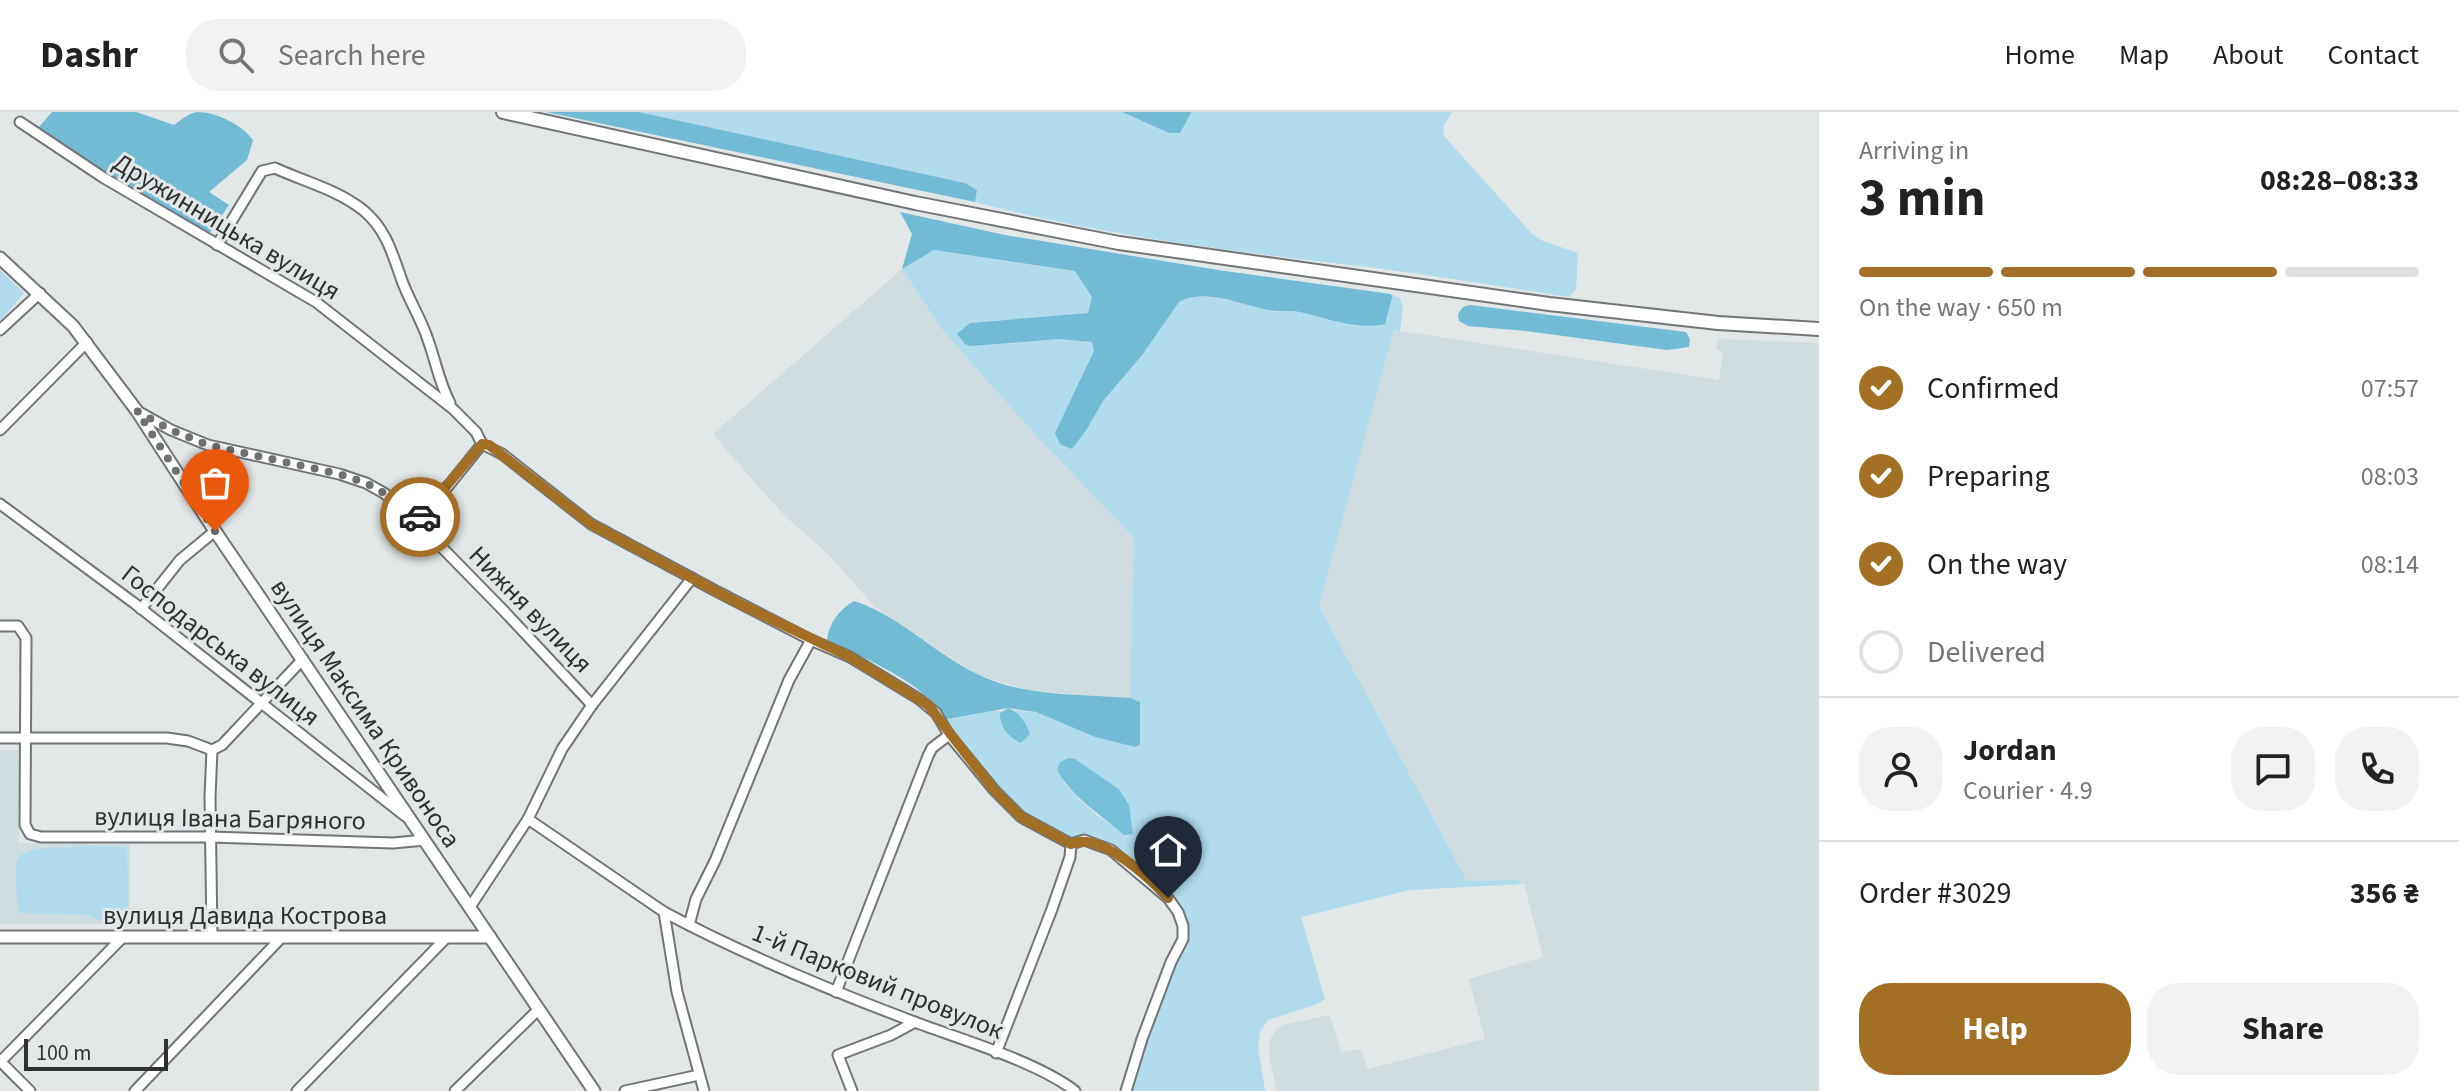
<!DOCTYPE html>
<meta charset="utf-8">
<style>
:root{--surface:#fff;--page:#f2f2f2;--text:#222;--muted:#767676;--line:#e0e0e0;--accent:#a26f25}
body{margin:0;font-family:"Source Sans 3",sans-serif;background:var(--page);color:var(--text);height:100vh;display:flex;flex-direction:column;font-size:30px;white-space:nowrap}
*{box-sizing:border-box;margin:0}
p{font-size:26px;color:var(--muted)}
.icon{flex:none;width:44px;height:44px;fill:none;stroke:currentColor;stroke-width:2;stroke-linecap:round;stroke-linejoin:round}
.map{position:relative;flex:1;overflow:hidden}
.drawer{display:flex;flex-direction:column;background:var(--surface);width:640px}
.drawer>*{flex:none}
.scale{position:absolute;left:24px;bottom:20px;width:144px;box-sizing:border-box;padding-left:8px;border:4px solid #2f3031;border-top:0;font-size:22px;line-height:28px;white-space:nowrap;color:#2f3031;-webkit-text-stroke:6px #e2e7e8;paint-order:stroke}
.pin{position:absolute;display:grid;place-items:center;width:68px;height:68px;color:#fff;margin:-82px -34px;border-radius:50% 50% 50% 0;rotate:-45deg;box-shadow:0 0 8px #0007}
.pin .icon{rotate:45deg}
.courier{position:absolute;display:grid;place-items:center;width:80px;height:80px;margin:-40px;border:6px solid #a26f25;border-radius:50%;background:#fff;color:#222;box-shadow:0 2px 10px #0007}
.headline em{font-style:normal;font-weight:700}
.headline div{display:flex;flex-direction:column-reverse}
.headline{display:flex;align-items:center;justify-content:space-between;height:136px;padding:0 40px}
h1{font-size:52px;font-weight:700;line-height:60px}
.bar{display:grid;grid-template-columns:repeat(4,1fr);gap:12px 8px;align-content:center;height:96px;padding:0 40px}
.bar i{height:10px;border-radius:6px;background:var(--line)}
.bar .selected{background:var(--accent)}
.bar p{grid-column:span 4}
.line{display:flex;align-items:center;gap:20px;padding:0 40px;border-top:2px solid var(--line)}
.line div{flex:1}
.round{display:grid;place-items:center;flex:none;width:84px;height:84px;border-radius:32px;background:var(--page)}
ol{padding:0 40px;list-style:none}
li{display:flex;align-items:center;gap:24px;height:88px}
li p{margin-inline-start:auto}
li .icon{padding:8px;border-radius:50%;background:var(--accent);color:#fff;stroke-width:4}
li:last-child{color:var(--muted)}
li i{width:44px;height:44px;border:4px solid var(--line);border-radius:50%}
.button{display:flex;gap:16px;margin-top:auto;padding:16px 40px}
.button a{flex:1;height:92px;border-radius:32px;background:var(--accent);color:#fff;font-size:32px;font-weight:700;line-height:92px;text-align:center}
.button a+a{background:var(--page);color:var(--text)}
header{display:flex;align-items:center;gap:48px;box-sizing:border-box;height:112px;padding:0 40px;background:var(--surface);border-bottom:2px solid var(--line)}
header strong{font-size:38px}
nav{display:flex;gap:44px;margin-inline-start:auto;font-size:28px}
.search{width:560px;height:72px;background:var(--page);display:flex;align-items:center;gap:20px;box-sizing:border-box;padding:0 28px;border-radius:32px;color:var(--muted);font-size:30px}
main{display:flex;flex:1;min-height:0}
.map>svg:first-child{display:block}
.built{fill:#cfdce0}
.green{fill:#b0dcec;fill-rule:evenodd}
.forest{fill:#71bbd4}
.water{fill:#77c0da}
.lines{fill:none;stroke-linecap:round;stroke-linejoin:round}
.minor-casing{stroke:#717577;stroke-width:13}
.tertiary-casing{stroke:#717577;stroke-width:15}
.secondary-casing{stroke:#717577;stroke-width:16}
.minor{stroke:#fff;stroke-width:9}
.tertiary{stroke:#fff;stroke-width:11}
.secondary{stroke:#fff;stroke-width:12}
.done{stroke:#6e7071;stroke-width:8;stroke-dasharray:0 14.4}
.route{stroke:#a26f25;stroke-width:10}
.labels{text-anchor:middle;stroke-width:6;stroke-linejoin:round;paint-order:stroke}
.street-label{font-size:26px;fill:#2f3031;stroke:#e2e7e8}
</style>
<header>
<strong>Dashr</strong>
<div class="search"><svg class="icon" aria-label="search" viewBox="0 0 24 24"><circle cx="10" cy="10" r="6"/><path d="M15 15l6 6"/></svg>Search here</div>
<nav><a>Home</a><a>Map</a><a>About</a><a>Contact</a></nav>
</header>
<main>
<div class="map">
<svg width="1819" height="979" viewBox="0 0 1819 979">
<rect width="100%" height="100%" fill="#e2e7e8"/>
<!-- built -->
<g class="built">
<path d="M902,157L943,219L1032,319L1134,426L1130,586L1031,579L977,563L876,496L826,440L786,405L757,373L713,322Z"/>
<path d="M1394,218L1719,268L1723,242L1716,236L1717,230L1721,227L1819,231V979H1277L1269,944L1270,928L1276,918L1283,913L1330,903L1341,940L1360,937L1368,957L1485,927L1469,867L1543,845L1524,772L1516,768L1467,769L1319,494Z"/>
<path d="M0,638H18L19,731L130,732V812H0Z"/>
</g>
<!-- green -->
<g class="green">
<path d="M639,0H1122L1169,21H1180L1191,0H1452L1443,15L1444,24L1532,122L1543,129L1578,141L1576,177L1569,185C1505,175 1441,165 1376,156C1241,140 1107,125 975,90L977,78L965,71Z"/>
<path d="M934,138L1075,159L1092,185L1088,201L971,211L1059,227L1092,230L1095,239L1056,320L1071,337L1087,317L1103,289L1143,242L1179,190C1208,175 1241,194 1269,198C1279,200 1290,198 1300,200C1328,207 1355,218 1385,211L1391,182L1400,186L1403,195L1400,219L1394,218L1319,494L1467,769L1516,768L1524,772L1409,778L1301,805L1325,887L1317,892L1268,908L1260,920L1258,934L1265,979H1130L1163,884L1187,828L1186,810L1180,792L1167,777L1103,728C1089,724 1073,728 1060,722C1015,705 969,650 947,607L994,598L1019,604L1012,598L1036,600L1095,625L1140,590L1130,586L1134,426L1032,319L943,219L902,157ZM1075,647L1119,677L1129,693L1132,722L1121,720C1114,712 1106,710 1098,704C1085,693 1074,683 1063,669Z"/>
<path d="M0,158L24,181L0,209Z"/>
<path d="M90,734L127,735L128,808L100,809L89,803L20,801L17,794L16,751L19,744L35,737Z"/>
</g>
<!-- forest -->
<g class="forest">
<path d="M52,0H136L174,13C181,8 189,1 197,0C217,0 242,13 253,28L247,48L209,80L229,93L209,122L169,102L39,15Z"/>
<path d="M546,0H639L965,71L977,78L975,90Z"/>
<path d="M1122,0H1191V1L1180,21H1169Z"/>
<path d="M900,100L1005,123L1218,158L1391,182L1392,185L1385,212C1355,218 1329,207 1300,200C1290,198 1279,200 1269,198C1241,194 1208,175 1179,190L1143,242L1103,289L1087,317L1072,337L1060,332L1055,321L1094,239L1092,230L1059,227L970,234L965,232L957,222L970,211L1088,201L1092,185L1075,159L934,138L902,157L912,122Z"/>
<path d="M1470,193L1686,220L1690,227L1689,235L1667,238L1526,219L1468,214L1459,209L1458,202L1463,195Z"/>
<path d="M854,489C900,504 934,541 977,562C1023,585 1080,582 1130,586L1140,590V632L1135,635L1095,625L1036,600L1008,596L947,607C921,569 868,548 827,528C829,511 839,498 854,489Z"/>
</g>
<!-- water -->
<g class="water">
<path d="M1008,596C1019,600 1026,611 1030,622L1021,631C1009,625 999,615 1000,601Z"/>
<path d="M1069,646L1075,647L1119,677L1129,693L1133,722L1124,723C1101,702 1074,688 1057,658L1060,650Z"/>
</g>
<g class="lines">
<defs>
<g id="minor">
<path d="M20,10L104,66L316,190L453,297L476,320L482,332L502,342L591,412L716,479L811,528L850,545L919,587L936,601L949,623L995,679L1021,705L1071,732L1084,728L1111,738L1168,786L1178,800L1183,814V827L1171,850L1142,927L1126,979"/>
<path d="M217,133L262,59L275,56C305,70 336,77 363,98C385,116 392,140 401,166C408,187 421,206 428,228C436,250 439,270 450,291"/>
<path d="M0,218L40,181"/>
<path d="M139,300L171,318L208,333L339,362L366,371L384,381L416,409L504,499L592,593"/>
<path d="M0,318L87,230"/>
<path d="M0,392L134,491L405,704"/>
<path d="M416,409L449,373L482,332"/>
<path d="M141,497L180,448L215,419"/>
<path d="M0,514H18L26,526L25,713L30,722L41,725H211L393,731L425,728"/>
<path d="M0,626H167L188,629L212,638L222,633L303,547"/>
<path d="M528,707L664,800L677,880L704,979"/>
<path d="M470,795L528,707L562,637L592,593L692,466"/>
<path d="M664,800C744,843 827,877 912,909C959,927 1036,949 1075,979"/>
<path d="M689,813L696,787L715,749L789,568L811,528"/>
<path d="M212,825L210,685L212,638"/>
<path d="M836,880L928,644L932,636L949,623"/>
<path d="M996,941L1052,797L1070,745L1071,732"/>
<path d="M0,949L30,979"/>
<path d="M0,950L123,825"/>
<path d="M135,979L282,825"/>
<path d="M297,979L447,825"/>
<path d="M455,979L539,897"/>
<path d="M625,979L699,963"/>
<path d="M852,979L838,943L891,923L915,910"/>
</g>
<g id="tertiary">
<path d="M0,146L73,214L137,299L215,419L594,979"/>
<path d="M0,825H490"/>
</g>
<path id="secondary" d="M503,0L915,91L1119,131L1549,192L1718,211L1819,217"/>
</defs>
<!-- minor casing -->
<use href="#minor" class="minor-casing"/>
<!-- tertiary casing -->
<use href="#tertiary" class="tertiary-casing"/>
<!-- secondary casing -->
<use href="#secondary" class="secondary-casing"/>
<!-- minor -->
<use href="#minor" class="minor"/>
<!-- tertiary -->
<use href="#tertiary" class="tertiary"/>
<!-- secondary -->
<use href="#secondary" class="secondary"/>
</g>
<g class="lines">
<!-- done -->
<path class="done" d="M215,419L137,299L171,318L208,333L339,362L366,371L384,381L416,409L420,405"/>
<!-- route -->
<path class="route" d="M420,405L482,332L489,333L591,412L740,492L850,545L928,593L995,679L1021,705L1071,732C1099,719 1149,765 1168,786"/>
</g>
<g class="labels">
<!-- street labels -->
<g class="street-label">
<text transform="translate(227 114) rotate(31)" y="9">Дружинницька вулиця</text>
<text transform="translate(531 497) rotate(46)" y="9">Нижня вулиця</text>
<text transform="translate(221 533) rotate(38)" y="9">Господарська вулиця</text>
<text transform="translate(366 601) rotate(56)" y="9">вулиця Максима Кривоноса</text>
<text transform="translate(230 706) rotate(1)" y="9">вулиця Івана Багряного</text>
<text x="245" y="812">вулиця Давида Кострова</text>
<text transform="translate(878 869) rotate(22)" y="9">1-й Парковий провулок</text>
</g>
</g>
</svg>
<div class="scale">100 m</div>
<div class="pin" style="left:215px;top:419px;background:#ea580c"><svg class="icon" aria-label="bag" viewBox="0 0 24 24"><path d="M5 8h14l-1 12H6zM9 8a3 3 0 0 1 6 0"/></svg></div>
<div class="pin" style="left:1168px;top:786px;background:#1f2937"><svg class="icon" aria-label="home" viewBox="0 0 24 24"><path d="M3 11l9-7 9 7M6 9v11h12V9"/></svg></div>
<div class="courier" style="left:420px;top:405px"><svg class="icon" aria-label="car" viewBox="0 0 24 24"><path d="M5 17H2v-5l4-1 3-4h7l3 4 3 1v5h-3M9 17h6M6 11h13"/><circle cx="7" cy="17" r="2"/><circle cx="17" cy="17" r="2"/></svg></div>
</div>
<section class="drawer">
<div class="headline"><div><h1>3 min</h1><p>Arriving in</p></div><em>08:28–08:33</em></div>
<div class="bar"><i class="selected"></i><i class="selected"></i><i class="selected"></i><i></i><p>On the way · 650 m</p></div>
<ol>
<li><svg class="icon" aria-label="check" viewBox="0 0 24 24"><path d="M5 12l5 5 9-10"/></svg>Confirmed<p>07:57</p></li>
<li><svg class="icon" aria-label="check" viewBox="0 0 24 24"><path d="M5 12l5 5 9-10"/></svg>Preparing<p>08:03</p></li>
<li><svg class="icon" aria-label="check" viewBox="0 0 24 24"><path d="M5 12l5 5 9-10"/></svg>On the way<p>08:14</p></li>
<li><i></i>Delivered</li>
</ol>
<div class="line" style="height:144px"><a class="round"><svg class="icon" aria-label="person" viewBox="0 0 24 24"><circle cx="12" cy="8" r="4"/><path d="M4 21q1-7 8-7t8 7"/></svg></a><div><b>Jordan</b><p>Courier · 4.9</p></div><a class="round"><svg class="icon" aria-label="chat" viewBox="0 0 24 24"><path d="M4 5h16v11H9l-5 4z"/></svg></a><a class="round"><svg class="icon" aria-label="phone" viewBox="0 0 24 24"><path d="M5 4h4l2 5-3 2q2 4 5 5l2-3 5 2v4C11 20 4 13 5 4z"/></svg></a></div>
<div class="line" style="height:104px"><div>Order #3029</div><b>356 ₴</b></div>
<div class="button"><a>Help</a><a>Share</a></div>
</section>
</main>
